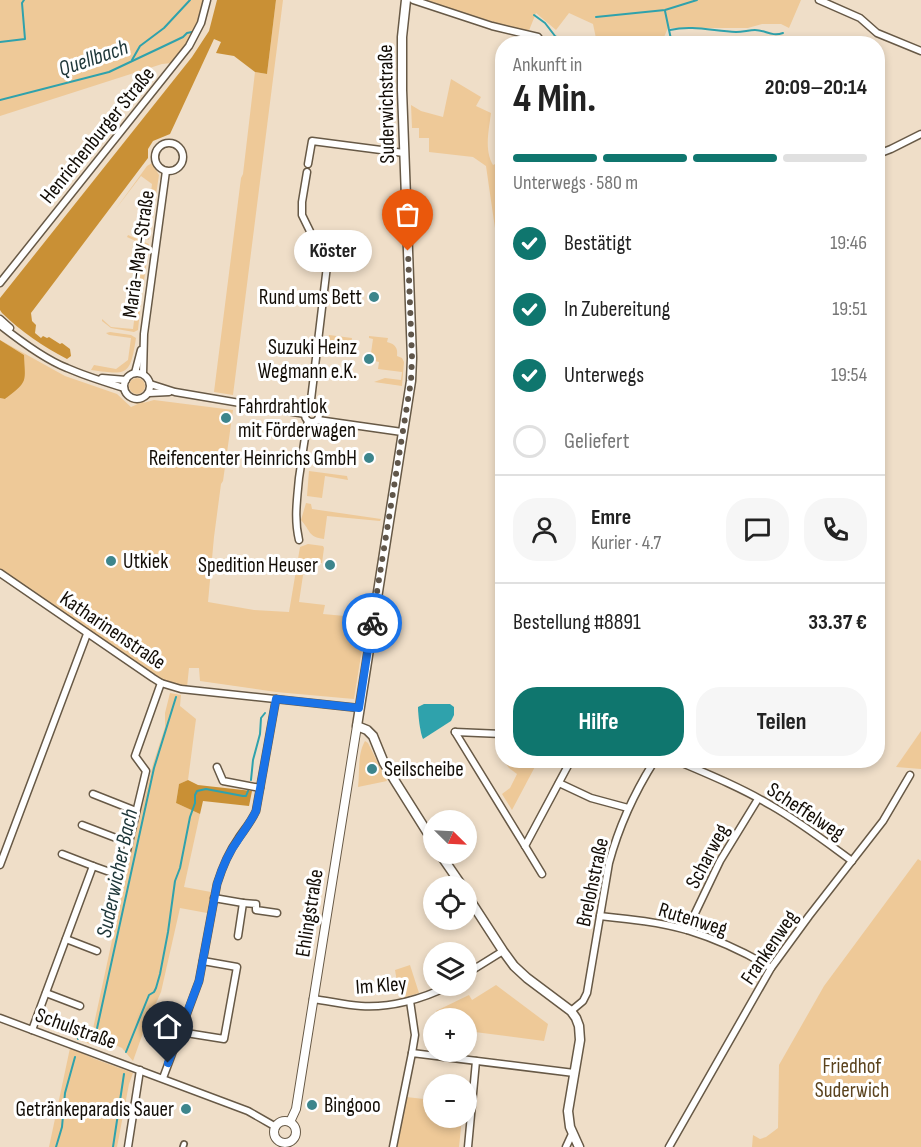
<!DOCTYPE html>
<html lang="de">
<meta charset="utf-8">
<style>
:root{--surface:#fff;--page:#f6f6f6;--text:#222;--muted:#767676;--line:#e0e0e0;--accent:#0f766e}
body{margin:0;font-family:"Sofia Sans Condensed",sans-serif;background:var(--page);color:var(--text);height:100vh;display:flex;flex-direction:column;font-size:22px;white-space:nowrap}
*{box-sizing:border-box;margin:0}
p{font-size:20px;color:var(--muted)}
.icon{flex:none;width:33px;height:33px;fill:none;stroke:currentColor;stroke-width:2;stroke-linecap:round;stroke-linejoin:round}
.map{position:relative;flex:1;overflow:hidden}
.details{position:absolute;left:495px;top:36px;width:390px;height:732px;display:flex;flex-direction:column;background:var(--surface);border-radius:24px;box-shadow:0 3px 9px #0003}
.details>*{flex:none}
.needle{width:39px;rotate:114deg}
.fabs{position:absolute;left:423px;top:810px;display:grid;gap:12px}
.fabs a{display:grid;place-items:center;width:54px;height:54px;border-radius:50%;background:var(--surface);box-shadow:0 3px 9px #0003;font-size:30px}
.pin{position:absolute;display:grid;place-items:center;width:51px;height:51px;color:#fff;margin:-62px -26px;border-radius:50% 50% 50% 0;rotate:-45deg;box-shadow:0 0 6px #0007}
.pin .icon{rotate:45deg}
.courier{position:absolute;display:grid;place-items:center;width:60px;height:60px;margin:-30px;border:4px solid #1a73e8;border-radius:50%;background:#fff;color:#222;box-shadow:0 2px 8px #0007}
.bubble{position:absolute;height:42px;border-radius:21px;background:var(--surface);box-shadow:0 3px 9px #0003;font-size:20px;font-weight:700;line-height:42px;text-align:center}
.overview em{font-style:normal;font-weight:700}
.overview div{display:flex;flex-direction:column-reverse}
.overview{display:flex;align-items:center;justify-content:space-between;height:102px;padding:0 18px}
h1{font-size:39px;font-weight:700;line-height:45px}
.bar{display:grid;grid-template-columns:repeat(4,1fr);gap:9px 6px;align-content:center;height:72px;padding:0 18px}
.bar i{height:8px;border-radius:4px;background:var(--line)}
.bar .on{background:var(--accent)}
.bar p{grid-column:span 4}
.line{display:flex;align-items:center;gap:15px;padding:0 18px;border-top:2px solid var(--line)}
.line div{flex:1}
.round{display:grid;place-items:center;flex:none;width:63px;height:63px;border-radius:24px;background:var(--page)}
ol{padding:0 18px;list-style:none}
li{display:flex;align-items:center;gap:18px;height:66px}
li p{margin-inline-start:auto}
li .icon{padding:6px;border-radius:50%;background:var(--accent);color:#fff;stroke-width:4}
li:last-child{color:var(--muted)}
li i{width:33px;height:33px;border:3px solid var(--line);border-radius:50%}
.cta{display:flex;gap:12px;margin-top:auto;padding:12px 18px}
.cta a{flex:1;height:69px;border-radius:24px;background:var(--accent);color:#fff;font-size:24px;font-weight:700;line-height:69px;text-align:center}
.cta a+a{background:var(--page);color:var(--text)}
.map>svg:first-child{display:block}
.green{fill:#eec998}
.forest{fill:#c99035}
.water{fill:#2fa2ac}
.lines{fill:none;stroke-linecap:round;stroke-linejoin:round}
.stream{stroke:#2fa2ac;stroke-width:2}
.pedestrian-casing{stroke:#675946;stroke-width:8}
.minor-casing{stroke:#675946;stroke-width:9}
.tertiary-casing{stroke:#675946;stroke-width:10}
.secondary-casing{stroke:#675946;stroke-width:11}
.pedestrian{stroke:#fff;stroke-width:4.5}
.minor{stroke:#fff;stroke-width:6}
.tertiary{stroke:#fff;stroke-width:8}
.secondary{stroke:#fff;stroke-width:8}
.done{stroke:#60564a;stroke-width:6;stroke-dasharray:0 10.8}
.route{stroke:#1a73e8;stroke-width:8}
.poi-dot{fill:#3d858c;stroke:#fff;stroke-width:2}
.labels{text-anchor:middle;stroke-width:6;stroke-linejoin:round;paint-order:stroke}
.street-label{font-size:21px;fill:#130d06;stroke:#fff}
.poi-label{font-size:21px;fill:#130d06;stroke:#fff;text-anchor:end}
.park-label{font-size:21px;fill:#5b431e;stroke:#fff}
.water-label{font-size:22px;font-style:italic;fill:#1d3638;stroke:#fff}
</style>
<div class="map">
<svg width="921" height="1147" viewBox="0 0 921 1147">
<rect width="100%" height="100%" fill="#efdec8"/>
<!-- green -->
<g class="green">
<path d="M0,0H204L196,25L189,42L172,63L162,64L0,116Z"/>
<path d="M276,0H283L233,395L214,392L241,178L243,174L255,72L267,74Z"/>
<path d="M424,0H801L789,28L781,24H762L748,28H668L661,44L597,43L593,24L569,13L556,30L536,13L528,33Z"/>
<path d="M451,79L481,97L476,106L491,113C489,129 484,150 493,165L502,161V235H496L486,166L473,157L429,152V138H419V128H412L411,105L421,111L443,117Z"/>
<path d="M152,163L159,175L149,240L133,232L132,230L146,235L152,184L141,176L115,210L147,166Z"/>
<path d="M128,235L149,244L143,288L139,286L144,245L127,237Z"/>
<path d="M138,290L142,292L138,330L134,332L111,328L102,321V319L111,327L133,329Z"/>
<path d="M110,332L131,335L136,338C130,376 128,375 91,370L94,365L116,369L128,360L131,338L109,335L106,333Z"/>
<path d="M329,335L352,338L349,357L326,354Z"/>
<path d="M369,336L388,338L387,342C396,344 398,349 397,356L402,358L404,362L402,386L374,382L385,378L401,380L402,372L378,369L379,362L370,360L373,339L369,338Z"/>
<path d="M0,340L65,376L117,394L131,407L138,404C129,403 124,399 120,390C135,405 133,404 152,395L143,403L154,400L233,410L223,481L221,484L214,537L208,602L254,610L289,612L300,547L308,544L323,546L324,548L322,563L305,562L299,602L325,605L323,614L367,618L354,699L276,692L200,681L199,668H189L187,687L160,680L0,570V398L6,399L24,363V355Z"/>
<circle cx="137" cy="386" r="8"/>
<path d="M309,471L347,476L348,480L325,476L322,498L307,496Z"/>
<path d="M306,503L311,504L312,509L381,519L380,521L327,516L324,539C308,537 311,531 301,520Z"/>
<path d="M170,693L181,695L180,706L196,719L188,780L179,784L176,803L200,814L184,887L211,892L207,913L180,908L161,992L144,1030L133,1061L122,1048L99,1038L92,1045L72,1037L74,1033L91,1038L136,829L137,828L153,764L165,727V713Z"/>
<path d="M921,731V769L896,767Z"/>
<path d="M365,741L368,743L387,781L358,787C360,772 357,755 365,741Z"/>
<path d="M504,761H538L512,810L502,794L510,788L517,774L509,768Z"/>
<path d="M918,859L921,861V1147H752L753,1135L760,1139L766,1137L778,1128L779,1065L824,986Z"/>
<path d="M410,965L419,993L400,999L395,970Z"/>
<path d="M496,985L548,1024L544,1041L467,1031L466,1018H438L436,1011L469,995L472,1000Z"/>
<path d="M70,1048L95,1059L133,1073L129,1084L117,1147H49Z"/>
<path d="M406,1097L433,1100L434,1118H462L459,1147H396Z"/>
</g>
<!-- forest -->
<g class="forest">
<path d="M217,0H276L267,74L255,72L234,56L216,53L221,42L214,39L170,134L153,141L148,149V158L31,313L32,321L36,325L35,333L41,338L43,336L47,338L49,337L60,344L62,343L70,349L71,356L67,359C42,346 22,332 2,313L0,310V298L192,57L209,31Z"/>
<path d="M0,340L24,355C25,382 29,381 5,399L0,398Z"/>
<path d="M188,780L198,785L252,791L249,806L203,801L200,814L176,803L179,784Z"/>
</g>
<!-- water -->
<path class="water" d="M424,704H450L454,707V715L451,721L423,739C420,733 418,714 418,707Z"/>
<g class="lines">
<!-- stream -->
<g class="stream">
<path d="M665,11L672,44"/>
<path d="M534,15L545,23L555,36L562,40L565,44"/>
<path d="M596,17L665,10L697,0"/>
<path d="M670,30C692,25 713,31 736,32C743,32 749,30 755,30C766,30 771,37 783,33"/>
<path d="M0,42L25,39L22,3L24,0"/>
<path d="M132,60L140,46L164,28L190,0"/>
<path d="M0,100L109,72L162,47L183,37L187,33L192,32"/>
<path d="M251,780L253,760L260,734L261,718L265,713"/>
<path d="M78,1039L79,1037L92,1042L96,1033L154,768L176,697"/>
<path d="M126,1052L149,995L154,992L156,988L160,974L168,932L175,881L180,868L190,817L195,803V795L197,791L206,789L243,796H246L248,791"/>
<path d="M56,1147L62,1127L65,1093L75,1057"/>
<path d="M113,1147L124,1074"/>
</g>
<defs>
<path id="pedestrian" d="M183,1147L184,1144"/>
<g id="minor">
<path d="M413,0L492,26L538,37L543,44"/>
<path d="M819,0L860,18L877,33L921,51"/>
<circle cx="169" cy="157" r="14"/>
<path d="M878,154L891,149L921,134"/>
<path d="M308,164L312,141L404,153"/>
<path d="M307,172L302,202V215L327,266L310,408"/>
<path d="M0,283L189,46L201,23L207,0"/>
<path d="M0,319L10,328"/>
<path d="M0,325C19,340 44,359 67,368C85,376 105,382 124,388"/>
<circle cx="137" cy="386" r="13"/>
<path d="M135,373L141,350"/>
<path d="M143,374L144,334L166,171"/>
<path d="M102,378L126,380"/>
<path d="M150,384L175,392L305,414"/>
<path d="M149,393L169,392"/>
<circle cx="312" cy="415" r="7"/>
<path d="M318,420L402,432"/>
<path d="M299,540C294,519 297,500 299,478C302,459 304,440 308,421"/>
<path d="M0,573L153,678L161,683L181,689L359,708"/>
<path d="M455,732L525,846L571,760"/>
<path d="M455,732L502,734"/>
<path d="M675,760C708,774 742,788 772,806C800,822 826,842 852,861"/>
<path d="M217,767L223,781L260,788"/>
<path d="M559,783L591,798L628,808"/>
<path d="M93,794L136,811"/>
<path d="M82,825L129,843"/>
<path d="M525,846L542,874"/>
<path d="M62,854L93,866"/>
<path d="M0,865L87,634"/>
<path d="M214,898L243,903L238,936"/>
<path d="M243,903L256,904V910L277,913"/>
<path d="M600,916C629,919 659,922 687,930C716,939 745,952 771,968"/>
<path d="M687,930L720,861L758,799"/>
<path d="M66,939L97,951"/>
<path d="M466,974L503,951"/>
<path d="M46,993L80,1006"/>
<path d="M313,999C329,1001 345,1005 361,1006C390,1008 423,999 448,986"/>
<path d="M410,1001L415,1035L412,1053"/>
<path d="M571,1011L583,1001L587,993L609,863C619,826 634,793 655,760"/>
<path d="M0,1018L248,1111L276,1127"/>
<path d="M32,1030L93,866L121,876L146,771L135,756L161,683"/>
<path d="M180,1032L224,1039L237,967L203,961"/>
<path d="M163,1078L199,981L217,884C222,868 228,853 238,839C244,830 251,822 256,811L276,699"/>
<path d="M128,1147L140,1070"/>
<path d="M393,1147L412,1053L574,1073"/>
<path d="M468,1147L476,1061"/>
<path d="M566,1147L572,1134"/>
<path d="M669,1147L771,968L809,916L883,821L910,775"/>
</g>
<g id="tertiary">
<circle cx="285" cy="1132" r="11"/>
<path d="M290,1122L296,1109L357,726"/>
</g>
<g id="secondary">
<path d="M406,0L402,37V90L412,358L411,381L357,726L367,730L373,736L384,763L395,781L434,843"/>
<path d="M440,854L462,886"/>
<path d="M466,894L503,951L514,966L527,978L571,1011L576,1018L579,1026L580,1040L568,1111L570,1127L579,1147"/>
</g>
</defs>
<!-- pedestrian casing -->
<use href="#pedestrian" class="pedestrian-casing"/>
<!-- minor casing -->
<use href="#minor" class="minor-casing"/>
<!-- tertiary casing -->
<use href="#tertiary" class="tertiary-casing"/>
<!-- secondary casing -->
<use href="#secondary" class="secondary-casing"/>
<!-- pedestrian -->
<use href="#pedestrian" class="pedestrian"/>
<!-- minor -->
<use href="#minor" class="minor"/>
<!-- tertiary -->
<use href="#tertiary" class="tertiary"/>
<!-- secondary -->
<use href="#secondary" class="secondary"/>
</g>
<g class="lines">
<!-- done -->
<path class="done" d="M372,623L411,381L412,358L408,251"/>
<!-- route -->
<path class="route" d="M168,1063L199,981L217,884C222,868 228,853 238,840C244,830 251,822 256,811L276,699L359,708L372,623"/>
</g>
<!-- markers -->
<g class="poi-dot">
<circle cx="374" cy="297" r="6"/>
<circle cx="369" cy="359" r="6"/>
<circle cx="226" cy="418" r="6"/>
<circle cx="369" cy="458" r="6"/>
<circle cx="111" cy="561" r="6"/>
<circle cx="330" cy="565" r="6"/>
<circle cx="372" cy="769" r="6"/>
<circle cx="312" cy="1105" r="6"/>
<circle cx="186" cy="1109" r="6"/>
</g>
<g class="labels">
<!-- street labels -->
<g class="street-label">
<text transform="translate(386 104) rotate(-91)" y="7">Suderwichstraße</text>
<text transform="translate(97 135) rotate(-51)" y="7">Henrichenburger Straße</text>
<text transform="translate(138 254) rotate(-82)" y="7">Maria-May-Straße</text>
<text transform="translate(113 630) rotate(34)" y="7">Katharinenstraße</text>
<text transform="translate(806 811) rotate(33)" y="7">Scheffelweg</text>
<text transform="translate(707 856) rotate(-62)" y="7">Scharweg</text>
<text transform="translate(592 882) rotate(-78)" y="7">Brelohstraße</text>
<text transform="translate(309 913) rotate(-81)" y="7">Ehlingstraße</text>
<text transform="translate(693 919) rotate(17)" y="7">Rutenweg</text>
<text transform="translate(769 947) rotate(-56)" y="7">Frankenweg</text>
<text transform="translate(381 985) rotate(-4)" y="7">Im Kley</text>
<text transform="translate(76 1028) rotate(20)" y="7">Schulstraße</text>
</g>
<!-- poi labels -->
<g class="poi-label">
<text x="362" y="304">Rund ums Bett</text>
<text x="357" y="354">Suzuki Heinz<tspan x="357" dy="24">Wegmann e.K.</tspan></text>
<text x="238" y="413" text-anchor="start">Fahrdrahtlok<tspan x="238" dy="24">mit Förderwagen</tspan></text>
<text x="357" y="465">Reifencenter Heinrichs GmbH</text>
<text x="123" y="568" text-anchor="start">Utkiek</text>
<text x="318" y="572">Spedition Heuser</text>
<text x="384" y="776" text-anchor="start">Seilscheibe</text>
<text x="324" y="1112" text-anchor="start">Bingooo</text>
<text x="174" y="1116">Getränkeparadis Sauer</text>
</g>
<!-- park labels -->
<g class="park-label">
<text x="852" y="1073">Friedhof<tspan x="852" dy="24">Suderwich</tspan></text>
</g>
<!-- water labels -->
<g class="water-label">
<text transform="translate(93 57) rotate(-19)" y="8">Quellbach</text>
<text transform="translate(116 873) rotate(-78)" y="8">Suderwicher Bach</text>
</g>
</g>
</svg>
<div class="fabs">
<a><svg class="needle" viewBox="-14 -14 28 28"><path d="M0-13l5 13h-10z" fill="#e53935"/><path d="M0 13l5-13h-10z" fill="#767676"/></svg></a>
<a><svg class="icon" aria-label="locate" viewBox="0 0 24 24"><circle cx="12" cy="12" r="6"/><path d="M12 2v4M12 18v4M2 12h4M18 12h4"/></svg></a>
<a><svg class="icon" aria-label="layers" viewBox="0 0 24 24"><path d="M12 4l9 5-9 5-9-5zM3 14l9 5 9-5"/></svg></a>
<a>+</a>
<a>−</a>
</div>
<div class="pin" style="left:408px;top:251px;background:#ea580c"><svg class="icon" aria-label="bag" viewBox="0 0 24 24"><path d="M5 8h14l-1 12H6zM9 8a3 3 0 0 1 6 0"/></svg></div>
<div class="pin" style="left:168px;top:1063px;background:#1f2937"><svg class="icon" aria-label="home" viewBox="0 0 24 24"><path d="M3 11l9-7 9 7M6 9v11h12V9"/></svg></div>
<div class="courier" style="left:372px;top:623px"><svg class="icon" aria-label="bike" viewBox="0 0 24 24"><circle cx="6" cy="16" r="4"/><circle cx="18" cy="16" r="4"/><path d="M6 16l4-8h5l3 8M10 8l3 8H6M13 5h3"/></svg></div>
<div class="bubble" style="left:294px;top:230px;width:78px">Köster</div>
<section class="details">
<div class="overview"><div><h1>4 Min.</h1><p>Ankunft in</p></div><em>20:09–20:14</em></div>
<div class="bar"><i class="on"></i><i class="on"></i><i class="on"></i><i></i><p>Unterwegs · 580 m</p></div>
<ol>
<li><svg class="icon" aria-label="check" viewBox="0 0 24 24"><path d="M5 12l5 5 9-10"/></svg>Bestätigt<p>19:46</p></li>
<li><svg class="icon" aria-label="check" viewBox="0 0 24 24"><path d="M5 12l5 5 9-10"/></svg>In Zubereitung<p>19:51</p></li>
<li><svg class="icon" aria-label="check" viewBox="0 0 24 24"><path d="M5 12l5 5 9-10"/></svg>Unterwegs<p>19:54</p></li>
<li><i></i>Geliefert</li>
</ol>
<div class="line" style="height:108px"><a class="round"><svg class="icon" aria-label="person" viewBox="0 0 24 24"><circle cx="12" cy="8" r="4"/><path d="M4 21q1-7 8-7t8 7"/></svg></a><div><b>Emre</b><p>Kurier · 4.7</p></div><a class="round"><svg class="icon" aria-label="chat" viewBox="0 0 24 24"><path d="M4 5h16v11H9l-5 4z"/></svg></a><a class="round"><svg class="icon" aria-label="phone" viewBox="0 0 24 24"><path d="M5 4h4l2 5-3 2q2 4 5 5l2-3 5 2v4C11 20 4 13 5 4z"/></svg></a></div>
<div class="line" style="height:78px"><div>Bestellung #8891</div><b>33.37 €</b></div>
<div class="cta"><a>Hilfe</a><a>Teilen</a></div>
</section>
</div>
